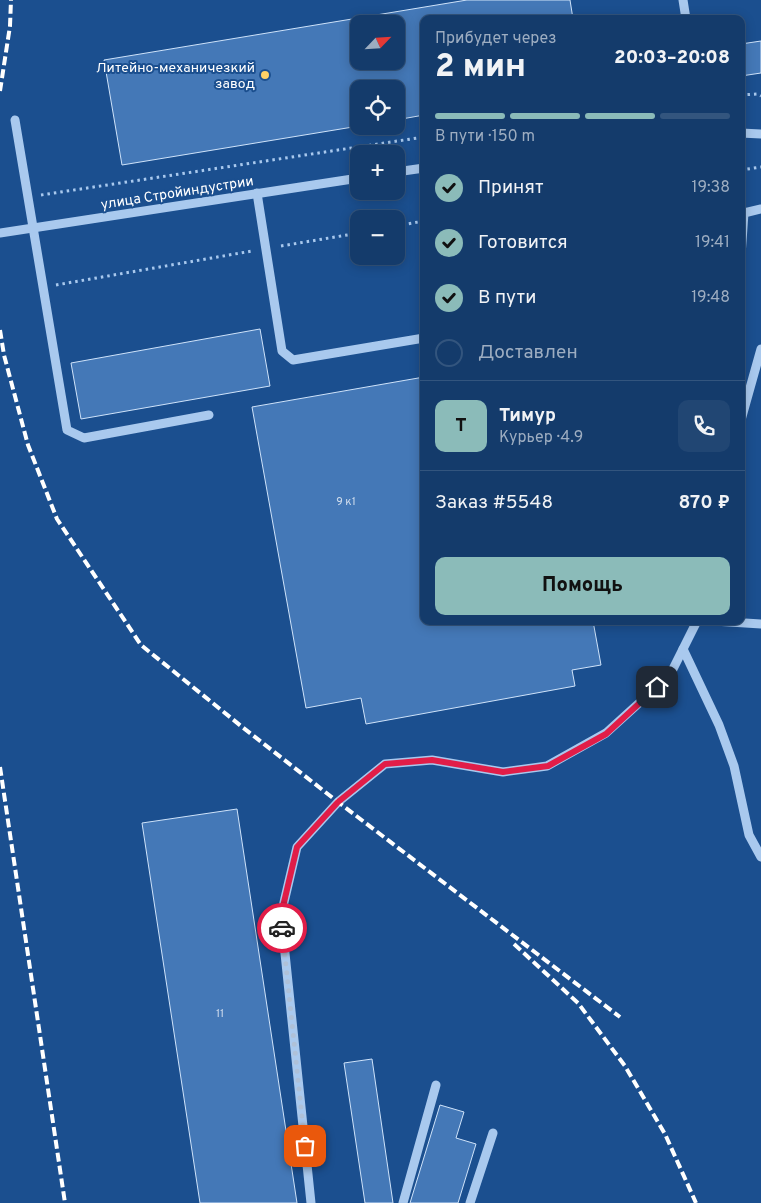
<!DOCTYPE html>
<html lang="ru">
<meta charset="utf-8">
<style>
:root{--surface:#143b6b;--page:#214673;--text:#f1f3f6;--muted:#9dadc1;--line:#33557e;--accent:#8bbbb9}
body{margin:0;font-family:Overpass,sans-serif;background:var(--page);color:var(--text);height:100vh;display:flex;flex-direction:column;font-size:19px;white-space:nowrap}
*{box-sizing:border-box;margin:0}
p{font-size:16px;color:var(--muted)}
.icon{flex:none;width:28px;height:28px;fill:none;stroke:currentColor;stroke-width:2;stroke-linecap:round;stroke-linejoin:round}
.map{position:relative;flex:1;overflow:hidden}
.side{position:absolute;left:420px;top:15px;width:325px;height:610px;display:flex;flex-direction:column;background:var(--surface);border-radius:10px;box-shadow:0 2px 12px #0003,0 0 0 1px var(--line)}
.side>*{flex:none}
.needle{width:32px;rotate:65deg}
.controls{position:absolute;left:350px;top:15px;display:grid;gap:10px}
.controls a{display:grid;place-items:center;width:55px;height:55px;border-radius:10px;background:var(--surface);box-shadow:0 2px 12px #0003,0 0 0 1px var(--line);font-size:25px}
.pin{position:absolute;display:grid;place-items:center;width:42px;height:42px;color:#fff;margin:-21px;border-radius:10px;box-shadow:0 2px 8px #0006}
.courier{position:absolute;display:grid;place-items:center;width:50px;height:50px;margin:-25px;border:4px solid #e11d48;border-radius:50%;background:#fff;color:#222;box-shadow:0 1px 6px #0007}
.overview em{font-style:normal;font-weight:800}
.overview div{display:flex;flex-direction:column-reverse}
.overview{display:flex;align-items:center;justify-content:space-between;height:85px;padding:0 15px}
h1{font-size:32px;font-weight:800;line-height:38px}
.bar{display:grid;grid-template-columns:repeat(4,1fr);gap:8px 5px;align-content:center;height:60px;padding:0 15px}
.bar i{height:6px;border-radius:4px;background:var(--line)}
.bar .selected{background:var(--accent)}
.bar p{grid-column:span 4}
.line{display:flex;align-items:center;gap:12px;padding:0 15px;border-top:1px solid var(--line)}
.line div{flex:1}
.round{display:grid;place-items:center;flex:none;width:52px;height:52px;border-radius:10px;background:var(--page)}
ol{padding:0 15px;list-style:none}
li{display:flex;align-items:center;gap:15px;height:55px}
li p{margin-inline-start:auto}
li .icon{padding:5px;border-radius:50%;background:var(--accent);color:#111;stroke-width:4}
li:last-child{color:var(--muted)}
li i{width:28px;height:28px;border:2px solid var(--line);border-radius:50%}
.button{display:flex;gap:10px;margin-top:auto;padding:10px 15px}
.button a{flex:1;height:58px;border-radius:10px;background:var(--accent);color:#111;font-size:20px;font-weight:800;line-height:58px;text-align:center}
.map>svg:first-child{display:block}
.building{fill:#4478b7;stroke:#cfe3fa;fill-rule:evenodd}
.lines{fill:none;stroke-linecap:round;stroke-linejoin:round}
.path{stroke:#a9c9ee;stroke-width:3;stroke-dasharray:2.5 4;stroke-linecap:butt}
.minor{stroke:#a9c9ee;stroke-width:9}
.rail{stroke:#fff;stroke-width:4;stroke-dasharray:9 4;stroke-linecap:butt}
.done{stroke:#afc1d8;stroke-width:5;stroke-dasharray:0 9}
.route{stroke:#e11d48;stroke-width:6}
.poi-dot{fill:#ffd166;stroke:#1b4f8f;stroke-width:2}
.labels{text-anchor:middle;stroke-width:4;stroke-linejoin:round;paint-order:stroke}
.number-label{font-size:11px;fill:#d0dded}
.poi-label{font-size:14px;fill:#fff;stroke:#1b4f8f;text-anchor:end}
.street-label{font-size:14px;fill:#fff;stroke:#1b4f8f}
</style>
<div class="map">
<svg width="761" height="1203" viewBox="0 0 761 1203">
<rect width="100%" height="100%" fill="#1b4f8f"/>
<!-- building -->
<g class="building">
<path d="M467,0H570L573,19H424V115L396,120V89H359V126L122,165L104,60ZM359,24H396V61H359Z"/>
<path d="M761,41V73L741,76V44Z"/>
<path d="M260,329L270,386L81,419L71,363Z"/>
<path d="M424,377V621H593L601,665L572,670L575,686L366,724L361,698L306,708L252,407Z"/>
<path d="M237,809L297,1203H200L142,823Z"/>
<path d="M372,1059L393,1203H365L344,1063Z"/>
<path d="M440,1105L464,1112L456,1138L476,1144L458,1203H410Z"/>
</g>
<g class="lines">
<!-- path -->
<g class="path">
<path d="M741,95L757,94L761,96"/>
<path d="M741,170L761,167"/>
<path d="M41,195L424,137"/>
<path d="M396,226L424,221"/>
<path d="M281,246L359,233"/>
<path d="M56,285L252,251"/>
</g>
<!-- minor -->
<g class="minor">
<path d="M683,0L686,19"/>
<path d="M15,120L67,430L84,438L209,415"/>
<path d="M741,133L761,134"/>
<path d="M396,172L424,168"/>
<path d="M257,193L282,351L293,360L424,338"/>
<path d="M0,233L359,178"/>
<path d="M741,256L744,213L761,209"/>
<path d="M741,420L761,349"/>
<path d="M714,621L761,624"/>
<path d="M683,649L719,725L734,766L749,835L761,857"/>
<path d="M311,1203L281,915L297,847L338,802L385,764L432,760L503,772L547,766L606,733L670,675L697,621"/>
<path d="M403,1203L436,1085"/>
<path d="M470,1203L493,1133"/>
</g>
<!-- rail -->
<g class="rail">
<path d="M0,91L10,26L11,0"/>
<path d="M0,330L4,355L28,445L57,519L141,645L241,726L338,802L620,1017"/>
<path d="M0,767L65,1203"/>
<path d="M514,944L578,1003L625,1066L665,1134L696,1203"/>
</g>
</g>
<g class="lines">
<!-- done -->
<path class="done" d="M282,928L305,1146"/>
<!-- route -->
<path class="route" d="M282,928L281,915L297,847L338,802L385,764L432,760L503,772L548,766L606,734L657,687"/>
</g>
<!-- markers -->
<circle class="poi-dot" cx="265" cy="75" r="5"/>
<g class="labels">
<!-- number labels -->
<g class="number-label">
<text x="346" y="505">9 к1</text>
<text x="220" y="1017">11</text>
</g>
<!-- poi labels -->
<g class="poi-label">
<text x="255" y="72">Литейно-механичезкий<tspan x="255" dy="16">завод</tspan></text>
</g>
<!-- street labels -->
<g class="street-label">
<text transform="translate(177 192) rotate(-9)" y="5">улица Стройиндустрии</text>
</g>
</g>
</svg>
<div class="controls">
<a><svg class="needle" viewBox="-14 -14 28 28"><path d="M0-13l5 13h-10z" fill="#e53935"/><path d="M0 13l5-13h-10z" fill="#9dadc1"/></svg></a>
<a><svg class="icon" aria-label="locate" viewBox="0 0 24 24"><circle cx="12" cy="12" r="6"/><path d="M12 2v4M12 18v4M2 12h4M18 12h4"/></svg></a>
<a>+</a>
<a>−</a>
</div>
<div class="pin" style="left:305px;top:1146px;background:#ea580c"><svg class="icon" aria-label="bag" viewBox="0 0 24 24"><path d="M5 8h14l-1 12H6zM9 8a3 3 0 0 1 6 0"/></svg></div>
<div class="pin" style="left:657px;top:687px;background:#1f2937"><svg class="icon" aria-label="home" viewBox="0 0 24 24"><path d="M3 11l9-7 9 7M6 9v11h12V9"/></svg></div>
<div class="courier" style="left:282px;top:928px"><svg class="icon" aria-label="car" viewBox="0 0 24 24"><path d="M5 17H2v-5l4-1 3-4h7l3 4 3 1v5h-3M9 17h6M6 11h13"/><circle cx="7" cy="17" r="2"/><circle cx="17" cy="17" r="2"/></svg></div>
<section class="side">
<div class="overview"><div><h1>2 мин</h1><p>Прибудет через</p></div><em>20:03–20:08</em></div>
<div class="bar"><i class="selected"></i><i class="selected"></i><i class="selected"></i><i></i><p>В пути · 150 m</p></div>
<ol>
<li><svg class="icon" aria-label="check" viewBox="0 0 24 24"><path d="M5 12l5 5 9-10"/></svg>Принят<p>19:38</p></li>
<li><svg class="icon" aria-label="check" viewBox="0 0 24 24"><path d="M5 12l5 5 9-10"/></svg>Готовится<p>19:41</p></li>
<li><svg class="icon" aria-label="check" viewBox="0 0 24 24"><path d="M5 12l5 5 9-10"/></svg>В пути<p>19:48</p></li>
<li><i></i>Доставлен</li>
</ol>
<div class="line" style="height:90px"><b class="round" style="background:var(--accent);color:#111">Т</b><div><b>Тимур</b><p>Курьер · 4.9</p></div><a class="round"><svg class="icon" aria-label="phone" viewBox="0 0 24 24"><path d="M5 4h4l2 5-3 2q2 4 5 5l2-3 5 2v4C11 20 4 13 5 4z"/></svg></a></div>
<div class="line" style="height:65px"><div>Заказ #5548</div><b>870 ₽</b></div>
<div class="button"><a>Помощь</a></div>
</section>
</div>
